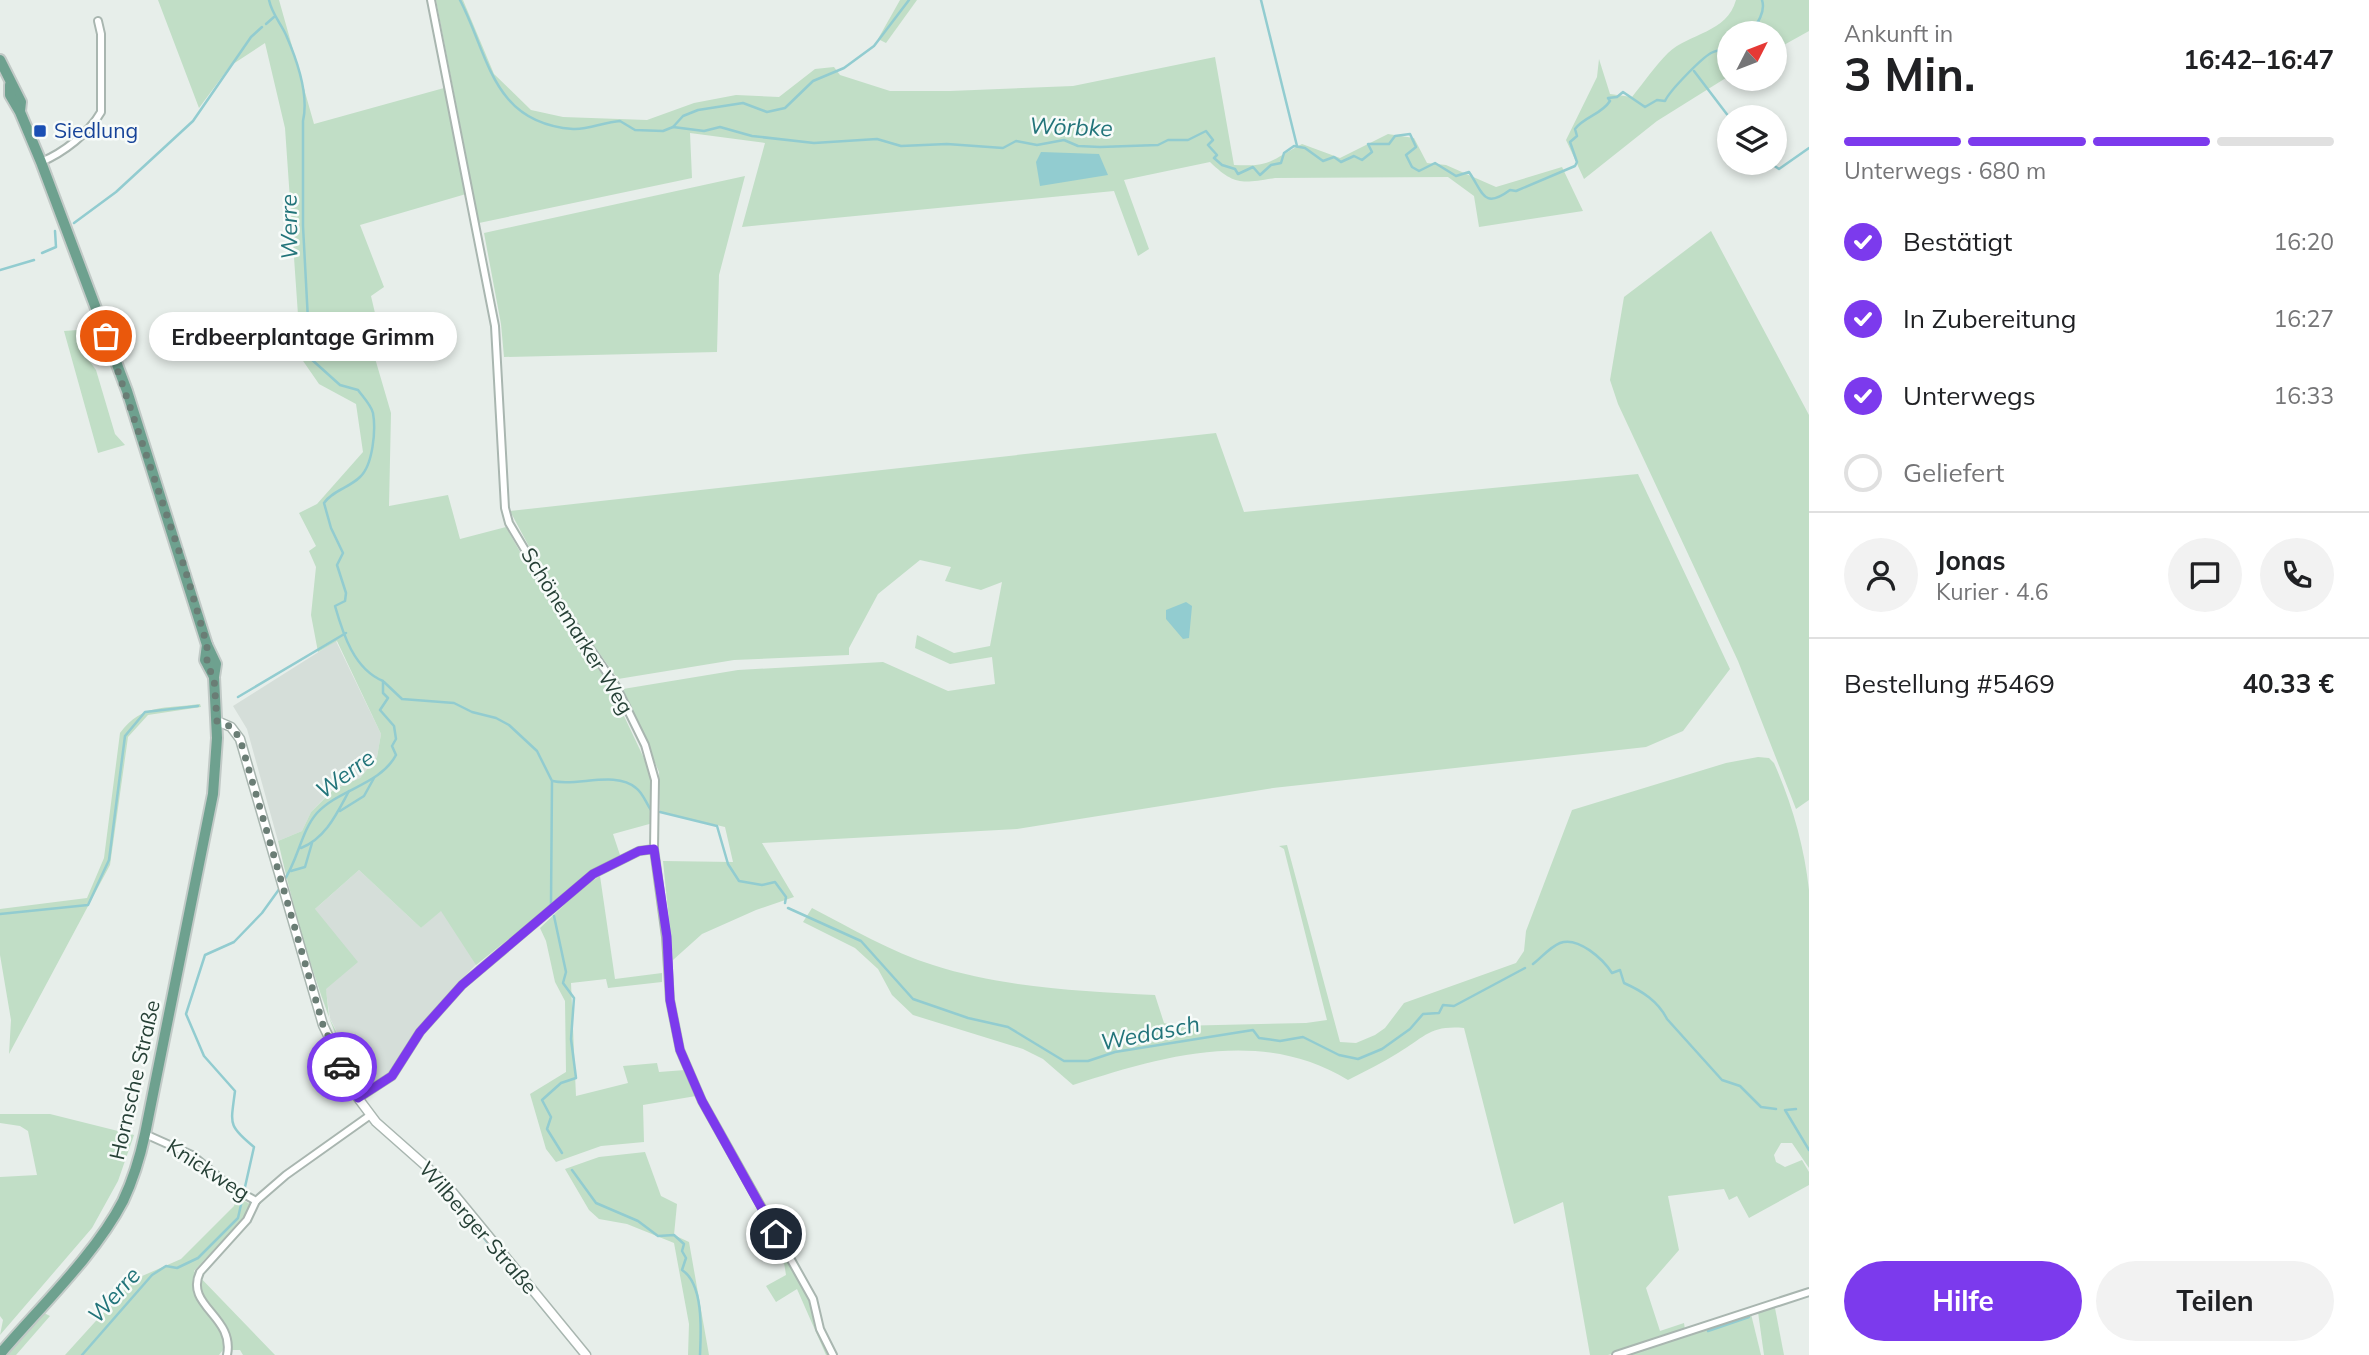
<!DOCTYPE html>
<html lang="de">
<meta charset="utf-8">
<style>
:root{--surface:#fff;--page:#f2f2f2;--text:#202124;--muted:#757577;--line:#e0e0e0;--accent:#7c3aed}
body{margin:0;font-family:Mulish,sans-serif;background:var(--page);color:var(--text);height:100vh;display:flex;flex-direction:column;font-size:26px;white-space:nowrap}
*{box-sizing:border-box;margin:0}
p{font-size:23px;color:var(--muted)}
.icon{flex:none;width:38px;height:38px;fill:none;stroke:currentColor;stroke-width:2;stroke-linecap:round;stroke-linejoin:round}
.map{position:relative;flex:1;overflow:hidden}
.details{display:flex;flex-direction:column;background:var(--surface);width:560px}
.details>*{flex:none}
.needle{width:46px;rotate:48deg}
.buttons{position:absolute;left:1717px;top:21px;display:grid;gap:14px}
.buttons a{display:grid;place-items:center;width:70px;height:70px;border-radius:50%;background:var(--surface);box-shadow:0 4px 10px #0003;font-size:35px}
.pin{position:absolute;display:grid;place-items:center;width:60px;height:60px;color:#fff;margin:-30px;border:4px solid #fff;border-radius:50%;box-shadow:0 2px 7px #0007}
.courier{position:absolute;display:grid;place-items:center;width:70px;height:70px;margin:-35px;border:5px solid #7c3aed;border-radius:50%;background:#fff;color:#222;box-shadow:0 2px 9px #0007}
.bubble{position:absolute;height:49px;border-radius:24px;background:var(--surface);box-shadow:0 4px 10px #0003;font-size:23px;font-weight:700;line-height:49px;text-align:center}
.headline em{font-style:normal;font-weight:700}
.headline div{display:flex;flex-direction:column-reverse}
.headline{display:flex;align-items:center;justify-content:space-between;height:119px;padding:0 35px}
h1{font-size:46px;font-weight:700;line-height:52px}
.bar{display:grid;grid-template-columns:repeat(4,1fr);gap:10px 7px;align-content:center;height:84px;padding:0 35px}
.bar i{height:9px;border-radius:5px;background:var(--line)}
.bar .current{background:var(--accent)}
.bar p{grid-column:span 4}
.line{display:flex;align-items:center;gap:18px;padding:0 35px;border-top:2px solid var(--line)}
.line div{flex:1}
.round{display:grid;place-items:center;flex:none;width:74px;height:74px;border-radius:37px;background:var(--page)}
ol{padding:0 35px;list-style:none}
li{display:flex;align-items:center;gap:21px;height:77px}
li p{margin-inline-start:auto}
li .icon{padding:7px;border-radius:50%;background:var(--accent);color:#fff;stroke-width:4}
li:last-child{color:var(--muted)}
li i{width:38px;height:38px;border:4px solid var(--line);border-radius:50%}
.action{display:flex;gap:14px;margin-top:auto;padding:14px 35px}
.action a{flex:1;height:80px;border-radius:42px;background:var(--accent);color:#fff;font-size:28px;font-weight:700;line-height:80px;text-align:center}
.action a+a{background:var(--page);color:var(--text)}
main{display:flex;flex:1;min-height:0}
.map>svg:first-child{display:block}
.built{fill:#d5ded9}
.green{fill:#c1dec6}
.water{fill:#92ccd0}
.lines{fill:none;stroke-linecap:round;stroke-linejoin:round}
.stream{stroke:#92ccd0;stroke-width:2.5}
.minor-casing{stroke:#a9b6b0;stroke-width:10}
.tertiary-casing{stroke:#a9b6b0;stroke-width:11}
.primary-casing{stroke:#c2cac7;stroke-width:14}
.minor{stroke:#fff;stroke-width:6}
.tertiary{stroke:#fff;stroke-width:8}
.primary{stroke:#6ea18f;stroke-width:10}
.done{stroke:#6a7d75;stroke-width:7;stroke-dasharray:0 12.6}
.route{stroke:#7c3aed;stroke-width:9}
.transit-dot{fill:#1a4fb4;stroke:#f7fbf9;stroke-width:2.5}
.labels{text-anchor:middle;stroke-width:5;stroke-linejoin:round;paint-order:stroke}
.transit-label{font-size:21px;fill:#164399;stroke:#f7fbf9;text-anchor:start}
.street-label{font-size:21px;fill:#264036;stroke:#f7fbf9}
.water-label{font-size:23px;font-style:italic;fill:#22747a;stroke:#f7fbf9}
</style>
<main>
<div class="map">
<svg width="1809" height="1355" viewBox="0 0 1809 1355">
<rect width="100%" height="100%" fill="#e7eeea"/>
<!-- built -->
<g class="built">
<path d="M336,641L381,734L377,757L360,778L332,790L311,812L302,831L278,841L247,729L233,706Z"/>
<path d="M359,870L421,928L449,903L481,959L436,1007L389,1073L364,1088L330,1018L314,910Z"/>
</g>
<!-- green -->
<g class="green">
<path d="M158,0H279L314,124L444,88L466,194L360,225L384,287L371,296L382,343L372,348L391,413L389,506L448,495L460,539L506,527L537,582L608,682L624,716L650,771L653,823L613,834L620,855L595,870L476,965L441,911L421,928L359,870L315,909L358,962L326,989L329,1017L364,1088H358C322,1009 297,925 278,841L302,831L311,812L333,790L360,778L377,757L381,734L337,641L318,652L311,615L316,567L309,551L316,546L299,513L317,504L363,452L356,404L319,384L301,358L285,128L265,43L230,66L199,108Z"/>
<path d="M436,0H463L494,74L531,110L563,117L647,120L694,103L736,95L779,97L815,69L834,67L840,75L890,91H950L1073,86L1215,57L1234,165C1272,167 1271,160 1302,144L1340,158L1388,134L1414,138L1427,163L1446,165L1496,187L1562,167L1583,211L1479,227L1474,196L1448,177L1275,178C1242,183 1235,186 1210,162L1124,180L1149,249L1138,256L1114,191L742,227L765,143L690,133L692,178L479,223Z"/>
<path d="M900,0H917L886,43L878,39Z"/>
<path d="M1736,0H1809V31L1775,50L1774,33H1729V76L1657,121L1584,179L1566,140L1597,77L1599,59L1610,94L1632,97C1644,82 1655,66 1668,53C1689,33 1727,33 1736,0Z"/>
<path d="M745,176L719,275L717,352L504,357L501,324L484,233Z"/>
<path d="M1711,231L1809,415V800L1796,809L1738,661L1618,404L1610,380L1624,297Z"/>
<path d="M77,330L85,355L96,370L115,434L125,445L98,453L64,331Z"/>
<path d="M1216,433L1244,512L1638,474L1730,669L1683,731L1646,747L1273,788L1017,829L762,843L794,897L756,910L702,934L673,960L663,861L733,862L725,827L660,812L659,772L623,689L738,670L883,662L948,691L995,684L992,657L950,664L915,648L917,635L954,653L990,646L1002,582L981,590L945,581L951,567L920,560L878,594L849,648V655L734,660L618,679L548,582L510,511Z"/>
<path d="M200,704L201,707L148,715L128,737L110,865L9,1054L11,1020L0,955V909L87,898L104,858L120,733C143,703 164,709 200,704Z"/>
<path d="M1758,757L1769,758L1774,763C1792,804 1804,845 1809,890V1168L1792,1143H1781L1774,1155L1776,1162L1785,1167L1802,1160L1809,1172V1185L1749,1218L1737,1196L1729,1200L1724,1189L1668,1196L1679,1250L1646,1288L1660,1331L1684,1323L1685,1330L1608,1355H1590L1563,1202L1514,1224L1464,1028C1430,1025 1425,1037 1398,1053C1382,1063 1365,1071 1348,1080C1261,1027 1163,1056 1073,1085L1043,1059L1023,1049L913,1015L892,995L878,969L855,948L803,922L812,908C851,928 891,952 933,965C1004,988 1082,991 1155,995L1164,1023L1175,1026L1306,1023L1327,1020L1284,849L1279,846L1287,845L1340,1042L1356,1043L1375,1035L1385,1028L1404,1003L1516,963L1524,951L1526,931L1572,810L1726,763Z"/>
<path d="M600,876L615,979L662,973V982L608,988L606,979L571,983L576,1096L628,1083L623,1066L657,1063L659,1072L685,1070L696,1096L643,1105L644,1142L601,1146L556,1162L546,1149L530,1094L566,1072L565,1001L555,982L546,941L540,928L584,886Z"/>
<path d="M0,1114H50L134,1135L118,1181L92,1228L0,1335L3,1320L0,1316V1177L37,1175L28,1131L20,1126L0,1123Z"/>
<path d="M645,1152L661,1196L677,1204L674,1235L689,1242L709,1355H688L689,1324L674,1243L627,1224L599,1219L589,1210L565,1169L599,1157Z"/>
<path d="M237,1197L252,1205L239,1223L194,1271L275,1355H243L240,1350H223L219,1355H65L133,1280L181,1259L234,1206Z"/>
<path d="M782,1250L808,1293L831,1355H826L797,1289L776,1302L766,1286L786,1275Z"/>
<path d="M1775,1308L1784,1355H1764L1758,1312Z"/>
<path d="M44,1313L50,1316L16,1355H8Z"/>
<path d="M1751,1314L1761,1355H1623Z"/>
</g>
<!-- water -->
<g class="water">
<path d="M1041,152L1099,154L1108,175L1040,186L1036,162Z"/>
<path d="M1186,602L1192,606L1189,638L1183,639L1166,619V610Z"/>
</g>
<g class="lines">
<!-- stream -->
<g class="stream">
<path d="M269,0C272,14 280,22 286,35C297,60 309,95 303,121V226L310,358L340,385L358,390C363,397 371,405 373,413C376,430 373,465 360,477C349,488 333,490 324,503L331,528L343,553L337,565L346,593L345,601L335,606C343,634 354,669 383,681V693L388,698L380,710L394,726L396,739L392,746L396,755C380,785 339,789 317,813C301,831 298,861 283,882"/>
<path d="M460,0C489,56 492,123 573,129C588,130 604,122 620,121L635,130L663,131L673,127L704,131L720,127L752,136L814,143L877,139L901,146L947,144L1003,148L1016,141L1037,145L1064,140L1078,146L1100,147L1158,145L1168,140H1188L1206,131L1213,140L1208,145L1217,155L1214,158L1222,165L1235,169L1238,174L1253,167L1260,175L1271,165L1281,163L1284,153L1294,146L1305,148L1323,161L1334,157L1341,162L1354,156L1362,160L1372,152L1368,144H1389L1395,136L1410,134L1416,147L1406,155L1412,167L1419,171L1435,163L1456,176L1469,172C1483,192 1483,210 1510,190L1516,191L1575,166L1577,162L1570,142L1577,136L1575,129C1585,116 1601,115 1610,101L1608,98L1617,97L1623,92L1645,107L1657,100L1665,101C1670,90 1702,58 1711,53C1719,49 1721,52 1729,44"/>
<path d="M1261,0L1297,146"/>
<path d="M266,24L274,17"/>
<path d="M1750,33C1757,24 1766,12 1762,0"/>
<path d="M1694,71L1729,117"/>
<path d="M673,127L683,116L698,110L743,103L767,112L785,108L813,81L844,68L874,46L909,0"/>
<path d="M1770,163L1779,169L1809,148"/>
<path d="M74,223L116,192L193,121L251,37L262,27"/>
<path d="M42,253L56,247L55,231"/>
<path d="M0,270L34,260"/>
<path d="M384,682L402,699L454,703L472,712L496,718L509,725L537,751L552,781L551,904"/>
<path d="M238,697L346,633"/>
<path d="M553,781C576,787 616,770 636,788C643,793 646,803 651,810"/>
<path d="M340,811L364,796L374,778"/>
<path d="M660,812L717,826L728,864L739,881L762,885L775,882L786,897L785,903"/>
<path d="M301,848C326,838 337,813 349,791"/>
<path d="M291,871L305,867L312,843"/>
<path d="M788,908L861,941L913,999L968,1018L1008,1027L1064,1061H1088L1115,1052L1253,1030L1259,1038L1280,1041L1303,1037L1339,1055L1358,1059L1382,1049L1410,1029L1423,1014L1439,1013L1443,1005L1454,1006L1525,968"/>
<path d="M0,914L88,905L109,860L125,736L145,712L198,706"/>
<path d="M554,916L566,972L563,983L574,998L571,1039L576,1078L561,1083L542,1100L551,1117L547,1129L562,1153"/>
<path d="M1533,964C1541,958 1550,947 1560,943C1578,936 1603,959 1612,973L1620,970L1624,983C1642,991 1658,1001 1667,1019L1722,1080L1740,1086L1761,1107L1776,1109"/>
<path d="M1785,1110L1809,1150"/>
<path d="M1786,1110L1796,1109"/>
<path d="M572,1170L596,1203L638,1221L658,1236L674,1235L684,1244L682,1251L686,1258L682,1270C704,1284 701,1332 700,1355"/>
<path d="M472,1224L505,1263"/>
<path d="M525,1287L581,1355"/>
<path d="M1708,1331L1749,1317"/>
<path d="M82,1355L152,1275L166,1266L177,1268L198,1258L238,1218L254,1147C227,1125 231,1124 235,1091L204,1056L186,1014L205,955L234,942L262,913L280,888"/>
</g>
<defs>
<g id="minor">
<path d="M431,0L495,326L505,508L509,523L543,580L616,686L645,745L655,780L654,849L666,937L670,1000L680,1050L702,1101L813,1299L820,1329L833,1355"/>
<path d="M41,162C63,153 89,133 101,112V34L98,21"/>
<path d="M358,1098L392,1076L420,1032L462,985L593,874L639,851L654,849"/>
<path d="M145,1134L192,1155L231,1187L256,1201"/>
<path d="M256,1201L286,1175L369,1116"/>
<path d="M227,1355C235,1316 184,1306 200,1272L247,1220L256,1201"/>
<path d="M1616,1355L1809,1292"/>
</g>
<path id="tertiary" d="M217,721L231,727L240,739L323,1025L358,1098L376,1122L445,1183L586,1355"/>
<g id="primary">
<path d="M0,60L21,102L20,111"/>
<path d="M207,645L205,660L214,677"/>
<path d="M0,1354C40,1307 95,1255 123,1201C133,1180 140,1157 145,1134L213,794L217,738L214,677L216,664L207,645L127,391L41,162L20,112L10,95V85"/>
</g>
</defs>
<!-- minor casing -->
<use href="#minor" class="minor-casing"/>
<!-- tertiary casing -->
<use href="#tertiary" class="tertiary-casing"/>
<!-- primary casing -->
<use href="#primary" class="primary-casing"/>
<!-- minor -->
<use href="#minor" class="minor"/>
<!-- tertiary -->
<use href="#tertiary" class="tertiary"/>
<!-- primary -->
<use href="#primary" class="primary"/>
</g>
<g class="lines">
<!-- done -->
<path class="done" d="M106,336L185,569L207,645V666L214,677L217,721L232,727L240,739L323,1025L342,1067"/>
<!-- route -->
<path class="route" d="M342,1067L358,1098L392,1076L420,1032L462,985L593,874L639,851L654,849L667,937L670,1000L680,1050L702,1101L776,1234"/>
</g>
<!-- markers -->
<rect class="transit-dot" x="33" y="124" width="14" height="14" rx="3.5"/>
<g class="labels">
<!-- transit labels -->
<g class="transit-label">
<text x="54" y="138">Siedlung</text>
</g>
<!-- street labels -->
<g class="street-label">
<text transform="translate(577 631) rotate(58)" y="7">Schönemarker Weg</text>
<text transform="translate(135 1080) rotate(-77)" y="7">Hornsche Straße</text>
<text transform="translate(208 1170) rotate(33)" y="7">Knickweg</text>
<text transform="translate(478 1228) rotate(49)" y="7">Wilberger Straße</text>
</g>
<!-- water labels -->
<g class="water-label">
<text transform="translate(1071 127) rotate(2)" y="8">Wörbke</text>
<text transform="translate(289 227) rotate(-91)" y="8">Werre</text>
<text transform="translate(345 774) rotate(-36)" y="8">Werre</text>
<text transform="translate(1150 1033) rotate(-11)" y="8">Wedasch</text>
<text transform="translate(114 1295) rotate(-48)" y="8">Werre</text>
</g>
</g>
</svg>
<div class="buttons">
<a><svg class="needle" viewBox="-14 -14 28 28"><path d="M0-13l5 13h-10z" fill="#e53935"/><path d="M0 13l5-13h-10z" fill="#757577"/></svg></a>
<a><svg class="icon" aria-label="layers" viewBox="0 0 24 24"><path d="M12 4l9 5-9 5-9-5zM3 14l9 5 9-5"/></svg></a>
</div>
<div class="pin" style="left:106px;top:336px;background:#ea580c"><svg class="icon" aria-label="bag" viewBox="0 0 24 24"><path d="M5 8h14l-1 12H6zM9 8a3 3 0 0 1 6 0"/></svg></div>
<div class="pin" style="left:776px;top:1234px;background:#1f2937"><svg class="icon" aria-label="home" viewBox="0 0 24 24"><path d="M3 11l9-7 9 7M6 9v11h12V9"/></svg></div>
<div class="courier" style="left:342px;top:1067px"><svg class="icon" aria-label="car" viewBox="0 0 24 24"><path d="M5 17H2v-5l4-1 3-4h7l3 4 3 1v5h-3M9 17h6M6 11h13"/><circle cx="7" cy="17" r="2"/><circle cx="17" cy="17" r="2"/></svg></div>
<div class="bubble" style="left:149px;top:312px;width:308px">Erdbeerplantage Grimm</div>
</div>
<section class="details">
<div class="headline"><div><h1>3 Min.</h1><p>Ankunft in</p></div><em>16:42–16:47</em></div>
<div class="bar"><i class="current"></i><i class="current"></i><i class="current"></i><i></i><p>Unterwegs · 680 m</p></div>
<ol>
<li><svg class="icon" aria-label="check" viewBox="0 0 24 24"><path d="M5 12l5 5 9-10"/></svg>Bestätigt<p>16:20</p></li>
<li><svg class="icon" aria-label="check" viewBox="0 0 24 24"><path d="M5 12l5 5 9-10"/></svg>In Zubereitung<p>16:27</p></li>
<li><svg class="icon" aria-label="check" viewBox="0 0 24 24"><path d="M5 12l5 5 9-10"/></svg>Unterwegs<p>16:33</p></li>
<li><i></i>Geliefert</li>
</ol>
<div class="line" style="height:126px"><a class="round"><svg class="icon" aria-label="person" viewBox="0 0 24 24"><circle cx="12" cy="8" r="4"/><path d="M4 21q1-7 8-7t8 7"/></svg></a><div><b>Jonas</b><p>Kurier · 4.6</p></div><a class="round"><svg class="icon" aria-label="chat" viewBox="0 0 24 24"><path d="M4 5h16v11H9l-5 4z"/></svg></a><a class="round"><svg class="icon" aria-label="phone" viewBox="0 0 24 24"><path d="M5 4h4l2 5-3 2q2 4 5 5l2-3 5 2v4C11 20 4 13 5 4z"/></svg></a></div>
<div class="line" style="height:91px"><div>Bestellung #5469</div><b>40.33 €</b></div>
<div class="action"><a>Hilfe</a><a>Teilen</a></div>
</section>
</main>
